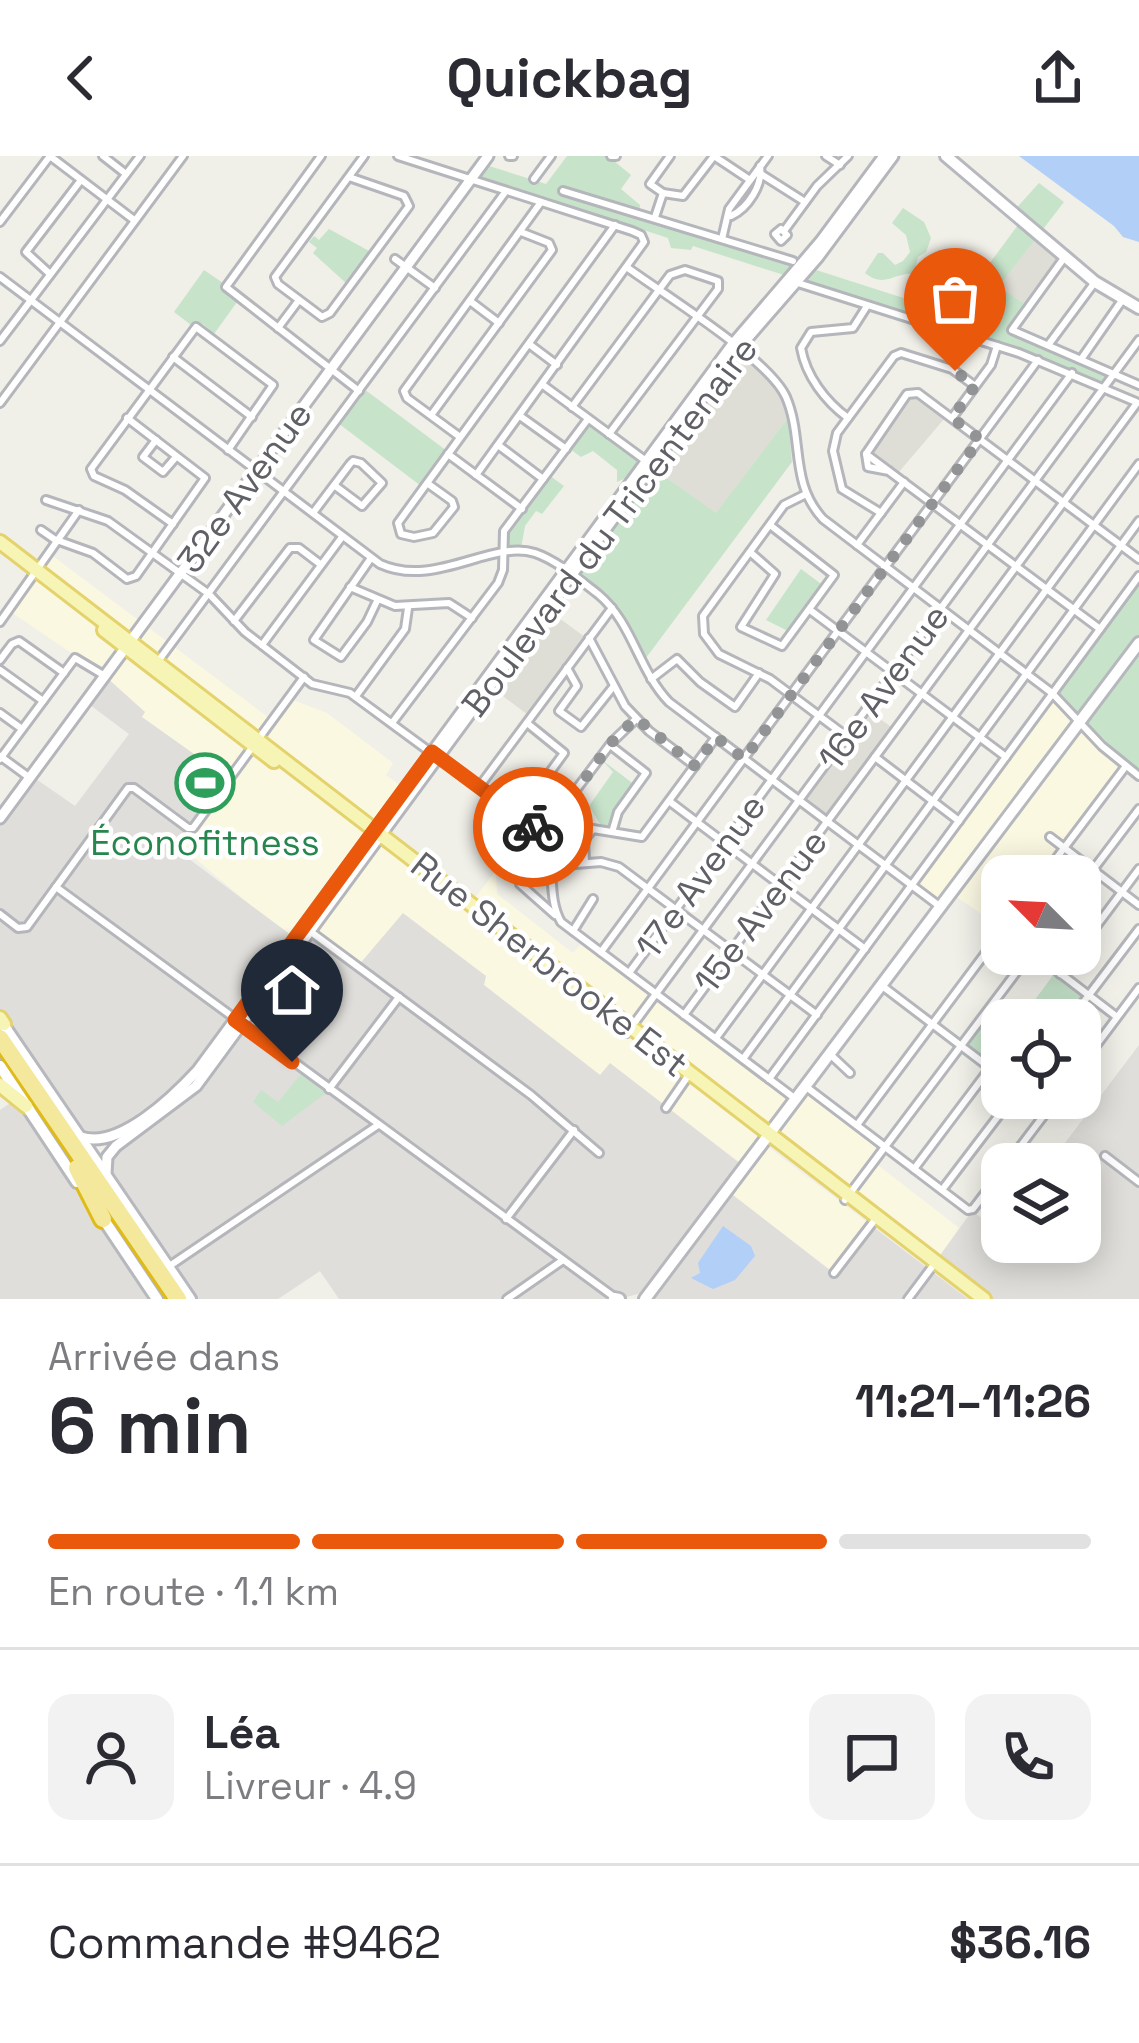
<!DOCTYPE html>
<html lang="fr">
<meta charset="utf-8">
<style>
:root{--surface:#fff;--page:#f2f2f3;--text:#2b2b33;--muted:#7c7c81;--line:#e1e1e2;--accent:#ea580c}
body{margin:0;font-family:"Space Grotesk",sans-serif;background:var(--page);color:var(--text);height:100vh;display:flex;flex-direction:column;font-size:45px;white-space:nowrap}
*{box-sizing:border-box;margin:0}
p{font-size:39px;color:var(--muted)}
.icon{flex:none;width:66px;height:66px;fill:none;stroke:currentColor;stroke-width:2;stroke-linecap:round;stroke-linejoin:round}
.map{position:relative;height:1143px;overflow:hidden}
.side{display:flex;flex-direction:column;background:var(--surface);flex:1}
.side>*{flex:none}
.needle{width:78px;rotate:294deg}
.buttons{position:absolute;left:981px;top:699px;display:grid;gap:24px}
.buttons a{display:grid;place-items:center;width:120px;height:120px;border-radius:24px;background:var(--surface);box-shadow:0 6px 30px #0003;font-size:60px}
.pin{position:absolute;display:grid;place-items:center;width:102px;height:102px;color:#fff;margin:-123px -51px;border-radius:50% 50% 50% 0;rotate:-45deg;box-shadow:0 0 12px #0007}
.pin .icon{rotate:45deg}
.courier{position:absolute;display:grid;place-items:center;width:120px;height:120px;margin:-60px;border:9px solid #ea580c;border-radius:50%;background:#fff;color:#222;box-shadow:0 3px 15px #0007}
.summary em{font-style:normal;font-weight:700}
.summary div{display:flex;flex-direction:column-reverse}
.summary{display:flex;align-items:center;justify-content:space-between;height:204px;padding:0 48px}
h1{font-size:78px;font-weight:700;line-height:90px}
.bar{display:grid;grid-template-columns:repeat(4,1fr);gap:18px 12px;align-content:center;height:144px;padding:0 48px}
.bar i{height:15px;border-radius:9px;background:var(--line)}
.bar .current{background:var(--accent)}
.bar p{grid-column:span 4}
.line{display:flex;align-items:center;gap:30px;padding:0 48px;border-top:3px solid var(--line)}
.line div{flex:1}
.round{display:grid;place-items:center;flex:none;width:126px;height:126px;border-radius:24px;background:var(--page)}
header{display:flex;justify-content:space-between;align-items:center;height:156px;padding:0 48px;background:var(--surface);font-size:54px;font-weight:700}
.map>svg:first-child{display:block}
.commercial{fill:#fbf8e2}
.industrial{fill:#dfdeda}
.education{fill:#dfded6}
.green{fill:#c7e4cb}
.water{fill:#b1cff7}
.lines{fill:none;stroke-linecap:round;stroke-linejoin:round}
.minor-casing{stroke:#b5b6bb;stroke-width:12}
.tertiary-casing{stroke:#b5b6bb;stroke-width:15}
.secondary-casing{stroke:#b6b8bd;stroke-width:16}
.primary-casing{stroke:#e4d26d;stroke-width:18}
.motorway-casing{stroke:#e0bb17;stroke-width:22}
.minor{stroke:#fff;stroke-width:6}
.tertiary{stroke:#fff;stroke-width:9}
.secondary{stroke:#fff;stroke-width:10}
.primary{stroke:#f7f5b5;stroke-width:12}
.motorway{stroke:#f3e89c;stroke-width:16}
.done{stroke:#929394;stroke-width:12;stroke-dasharray:0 21.6}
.route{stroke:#ea580c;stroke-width:15}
.labels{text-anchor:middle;stroke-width:9;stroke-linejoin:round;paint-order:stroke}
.street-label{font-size:36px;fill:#5f6166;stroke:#fff}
.leisure-label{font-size:36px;fill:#27864d;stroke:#fff}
</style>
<header><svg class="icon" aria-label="back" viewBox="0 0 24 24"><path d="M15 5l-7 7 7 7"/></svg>Quickbag<svg class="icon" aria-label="share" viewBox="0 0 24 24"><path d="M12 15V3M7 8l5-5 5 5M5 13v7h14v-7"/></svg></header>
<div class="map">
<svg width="1139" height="1143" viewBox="0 0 1139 1143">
<rect width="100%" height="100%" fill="#f0efe8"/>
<!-- commercial -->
<g class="commercial">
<path d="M50,398L268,561L288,542L327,557L393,607L386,619L405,633L376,673L37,415Z"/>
<path d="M34,420L371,680L293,785L178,688L228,622L141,561L105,520L8,454Z"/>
<path d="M1052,537L1080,565L940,750L912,729Z"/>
<path d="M1083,575L1120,612L1043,720H1002V772L954,739L1048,615Z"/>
<path d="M376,684L762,981L742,1008L613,910L603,921L484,829L403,758L358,810L310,775Z"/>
<path d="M496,714L497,738L573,797L584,785L795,943L805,930L885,990L874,1006L959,1072L936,1105L471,747Z"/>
<path d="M768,991L868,1067L832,1115L731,1038Z"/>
</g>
<!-- industrial -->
<g class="industrial">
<path d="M105,520L145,556L142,561L225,620L173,691L291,779L193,914L162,941L106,979L91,980L81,975L0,855V666L33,621L75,650L129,578L86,546Z"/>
<path d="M403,757L486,820L484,829L600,919L610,907L742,1009L645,1136L619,1143H339L320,1115L278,1143H196L176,1113L178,1109L169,1103L109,1015L110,1005L121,990L179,950L196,930L310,775L358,810Z"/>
<path d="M1139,889V1143H984L936,1105L972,1055L998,1074L1002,1070V1086H1080V1008H1049Z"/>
<path d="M13,945L24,957L152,1143H0V954Z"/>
<path d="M733,1039L831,1115L868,1067L968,1143H655Z"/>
</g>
<!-- education -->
<g class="education">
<path d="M1037,79L1064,102L1029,151L999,130Z"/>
<path d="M738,197L767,219L779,234L788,262L716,358L654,313Z"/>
<path d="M907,241H915L944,263L898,317L870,296Z"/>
<path d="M548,454L585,481L528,559L491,531Z"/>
<path d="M867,554L893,572L829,660L803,641Z"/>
</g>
<!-- green -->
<g class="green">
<path d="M567,0H608L631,19L621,33L640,49V60L796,109L787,120L693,90L691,94L671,92L668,82L479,20L486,9L546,28Z"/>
<path d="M1039,27L1064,46L999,130L1029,151L1008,176L1109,219L1102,228L1017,193L803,124L813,113L919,147L922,144L955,154L1021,65L1012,57Z"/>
<path d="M903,52L924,66L931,82L926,96L918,101L914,118C894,116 885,133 865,117L878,97H883L895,109L903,105L910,96L906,79L892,67Z"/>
<path d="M329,73L371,96L347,128L313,97L317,92L309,86L314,80L319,84Z"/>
<path d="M962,95L989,105L955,152L928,140Z"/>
<path d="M204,114L223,127L222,134L237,146L214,178L203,168L191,169L174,156Z"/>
<path d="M364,233L447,295L421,330L338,267Z"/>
<path d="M788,262L792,306L643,506C628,466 609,444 575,418L654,313L716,357Z"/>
<path d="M589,268L640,306L630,320L617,326V314L593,295L581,301L570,293Z"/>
<path d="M549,319L564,330L542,358L536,355L525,370L521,392L505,394L508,375Z"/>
<path d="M801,413L824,430L790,476L766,464Z"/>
<path d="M1139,420V487L1080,565L1052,537Z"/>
<path d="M1139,500V615L1087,568Z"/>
<path d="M602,604L635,629L608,670L600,668L589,650L613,616Z"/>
<path d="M1054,818L1084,840L1066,864H1020Z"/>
<path d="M985,864L1002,876V916L968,890Z"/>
<path d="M301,918L326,937L282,970L253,946L261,934L278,946Z"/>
</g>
<!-- water -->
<g class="water">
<path d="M1019,0H1139V86L1123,81L1114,70Z"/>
<path d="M723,1070L751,1090L755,1100L735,1124L713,1133L691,1122L700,1117L698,1107Z"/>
</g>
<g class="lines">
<defs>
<g id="minor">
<path d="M103,0L126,18"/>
<path d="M321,0L226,131L359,235"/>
<path d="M398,0L632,75L641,79L644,86L476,319"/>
<path d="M509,0H513"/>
<path d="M611,0H616"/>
<path d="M714,0L750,24"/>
<path d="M826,0L840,9"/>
<path d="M761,18L805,46"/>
<path d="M349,21L404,40L409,50L330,157L322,161L278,128L275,121L364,0"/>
<path d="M534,23L551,0"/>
<path d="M563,35L793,105"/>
<path d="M663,37L683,40L714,0"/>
<path d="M731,60C748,52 763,29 760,10"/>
<path d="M655,61L663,37L650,28L670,0"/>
<path d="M0,66L50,0L134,64"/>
<path d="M781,73L787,79L781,85L775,78Z"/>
<path d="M784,75L817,30L848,0"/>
<path d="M722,83L729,53L768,0"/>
<path d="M1064,102L1012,174L1139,229"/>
<path d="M395,103L435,132"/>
<path d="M628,112C666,140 769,203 786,241C804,283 789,326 823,363L1052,537L1102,590L1139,620"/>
<path d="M50,118L26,96L81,24"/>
<path d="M0,121L380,408C435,433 492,383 535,397C556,404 580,424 598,438C633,467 638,514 669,546L938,749"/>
<path d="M798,127L1019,197L1136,246"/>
<path d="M470,145L499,167"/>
<path d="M278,172L299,144"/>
<path d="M0,185L140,0"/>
<path d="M529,188L557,209"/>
<path d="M1049,188L1095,126"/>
<path d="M173,201L252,261"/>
<path d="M1082,202L1123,143"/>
<path d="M543,229L646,305"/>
<path d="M0,247L183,0"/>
<path d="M572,251L670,119L685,114L718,125V133L609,278"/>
<path d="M432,258L552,94L549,87L521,76"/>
<path d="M520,260L566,293"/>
<path d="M848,262C825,245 806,220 801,192L811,176L853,172L867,150"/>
<path d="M952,262L991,209L997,190"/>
<path d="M460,281L407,242L404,235L541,46"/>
<path d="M156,284L143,301L163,316L176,301"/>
<path d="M498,289L543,323"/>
<path d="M448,298L522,353"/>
<path d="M866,298L907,238L918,237L1139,403"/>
<path d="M889,315L868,311L866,298L1100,473"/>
<path d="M427,327L452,345L454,351L433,377L414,381L401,378L398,367L615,69"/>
<path d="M804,339L784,349L703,460L704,478L719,498L770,523L846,580"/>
<path d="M46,344L108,365L209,438L245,476L312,528L350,537L543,679C557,706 546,740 561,766L797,944"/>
<path d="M313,357L350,308L353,305L361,307L382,327L362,350L334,329"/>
<path d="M881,357L842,333L833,295L837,277L894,200L901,197L952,213L975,230"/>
<path d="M173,368L125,334L94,320L91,313L196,171L273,229L228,294"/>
<path d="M41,374L54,383L93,397L127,423L136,420L205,322L127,262"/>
<path d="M857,389L904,326"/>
<path d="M750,396L775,418L741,471L782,490L834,419L770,369"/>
<path d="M371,402L314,484L341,501L367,466L377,445"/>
<path d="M350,431L395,450L449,447L472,462"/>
<path d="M810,454L1006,601"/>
<path d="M234,465L290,392H299L320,408"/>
<path d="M0,466L79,354"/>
<path d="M589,482L625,550L649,575L695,610"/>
<path d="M262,489L342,381"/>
<path d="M0,504L12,488L19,485L64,517"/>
<path d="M159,504L506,35"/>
<path d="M567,512L577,530L559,555L581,571L613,531"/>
<path d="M0,514L43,545"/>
<path d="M651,523L677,503L700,526L735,551L759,517"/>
<path d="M356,540L405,473L408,452"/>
<path d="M0,557L22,573"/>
<path d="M392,567L498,427L503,414L504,375L588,263"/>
<path d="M610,589L646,617L618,656L613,673"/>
<path d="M0,600L30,622"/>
<path d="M875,601L959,665"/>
<path d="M0,603L75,502L105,520"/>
<path d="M479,631L612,452"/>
<path d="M669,645L865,793"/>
<path d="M518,660L564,597L527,567"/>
<path d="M1050,681L1139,749"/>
<path d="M585,706L584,684L593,673L642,681L716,581"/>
<path d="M551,710L601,706L619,711L817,859"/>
<path d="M1043,720L1126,610"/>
<path d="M56,731L614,1141"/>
<path d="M1080,731L1139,653"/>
<path d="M0,758L18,772L27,771L128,632H134L188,672H193L304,521"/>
<path d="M555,759L520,728L518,711L612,586L636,563"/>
<path d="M307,773L531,939L599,997"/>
<path d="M573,775L593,743"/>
<path d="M1080,792L1139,713"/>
<path d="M601,796L1038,204"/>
<path d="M1035,798L1117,861"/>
<path d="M629,817L1072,217"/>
<path d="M1060,818L1075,798"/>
<path d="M881,829L1002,921"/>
<path d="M684,859L1137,247"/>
<path d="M1070,864L1139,773"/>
<path d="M627,877L1139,184"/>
<path d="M716,882L1139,308"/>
<path d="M833,901L850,917"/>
<path d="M743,903L1139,365"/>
<path d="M1080,911L1139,832"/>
<path d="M769,923L1139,420"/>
<path d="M805,930L968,1054L973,1053L1002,1015"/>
<path d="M329,933L399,841"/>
<path d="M1030,942L1047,955"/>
<path d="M666,952L688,920"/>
<path d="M857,969L1002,775"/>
<path d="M1105,1000L1139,1026"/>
<path d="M1007,1008L1057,942"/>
<path d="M914,1013L990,912"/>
<path d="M942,1034L1012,942"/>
<path d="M845,1044L1030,798"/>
<path d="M506,1063L574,974"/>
<path d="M168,1111L378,969"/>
<path d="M834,1117L877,1061"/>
<path d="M507,1143L563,1104"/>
<path d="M908,1143L932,1111"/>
</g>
<g id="tertiary">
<path d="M0,662L488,0"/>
<path d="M81,981C119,994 173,941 198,914L732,189L821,85L884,0"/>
<path d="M106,1018L107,1001L116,990L196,930L738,193L818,101L893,0"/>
</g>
<g id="secondary">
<path d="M946,0L1095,126L1139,152"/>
<path d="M0,864L190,1143"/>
<path d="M0,910L77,1026"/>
<path d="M102,1061L157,1143"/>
<path d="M614,1142L619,1143"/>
<path d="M645,1143L1139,487"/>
</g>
<g id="primary">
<path d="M0,386L984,1143"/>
<path d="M104,474L274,605"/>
<path d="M0,862L4,868"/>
<path d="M0,929L26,950"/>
</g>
<g id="motorway">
<path d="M0,882L178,1143"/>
<path d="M77,1012L103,1063"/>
</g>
</defs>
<!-- minor casing -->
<use href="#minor" class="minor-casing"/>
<!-- tertiary casing -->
<use href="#tertiary" class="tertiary-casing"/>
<!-- secondary casing -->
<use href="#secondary" class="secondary-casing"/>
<!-- primary casing -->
<use href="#primary" class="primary-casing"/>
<!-- motorway casing -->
<use href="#motorway" class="motorway-casing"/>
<!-- minor -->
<use href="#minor" class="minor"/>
<!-- tertiary -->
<use href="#tertiary" class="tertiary"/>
<!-- secondary -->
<use href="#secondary" class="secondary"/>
<!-- primary -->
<use href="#primary" class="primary"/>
<!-- motorway -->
<use href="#motorway" class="motorway"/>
</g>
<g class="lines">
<!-- done -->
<path class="done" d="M533,671L543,679L612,586L636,562L695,610L716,581L744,603L980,283L952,262L975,230L955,215"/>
<!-- route -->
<path class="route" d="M292,906L235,864L432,596L533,671"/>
</g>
<!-- icons -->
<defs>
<symbol id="stadium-ring" viewBox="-11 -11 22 22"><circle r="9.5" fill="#fff" stroke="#2e9e5b" stroke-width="1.5"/><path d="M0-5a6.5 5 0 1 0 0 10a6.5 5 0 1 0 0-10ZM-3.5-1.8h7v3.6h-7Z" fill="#2e9e5b"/></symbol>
</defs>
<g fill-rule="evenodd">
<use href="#stadium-ring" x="172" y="594" width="66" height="66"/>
</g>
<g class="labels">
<!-- street labels -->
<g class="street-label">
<text transform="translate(244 331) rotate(-54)" y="13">32e Avenue</text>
<text transform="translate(609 370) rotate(-53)" y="13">Boulevard du Tricentenaire</text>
<text transform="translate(883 531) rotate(-54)" y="13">16e Avenue</text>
<text transform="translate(700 720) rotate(-54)" y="13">17e Avenue</text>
<text transform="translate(760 755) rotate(-53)" y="13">15e Avenue</text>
<text transform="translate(550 808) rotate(38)" y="13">Rue Sherbrooke Est</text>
</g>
<!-- leisure labels -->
<g class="leisure-label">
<text x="205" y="699">Éconofitness</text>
</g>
</g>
</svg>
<div class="buttons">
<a><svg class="needle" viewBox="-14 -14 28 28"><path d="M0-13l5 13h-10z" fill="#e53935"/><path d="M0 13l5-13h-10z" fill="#7c7c81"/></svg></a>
<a><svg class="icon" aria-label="locate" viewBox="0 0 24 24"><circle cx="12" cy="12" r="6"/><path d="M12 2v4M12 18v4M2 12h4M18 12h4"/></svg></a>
<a><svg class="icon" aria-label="layers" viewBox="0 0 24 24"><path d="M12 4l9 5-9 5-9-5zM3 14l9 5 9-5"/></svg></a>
</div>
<div class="pin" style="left:955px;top:215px;background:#ea580c"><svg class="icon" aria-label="bag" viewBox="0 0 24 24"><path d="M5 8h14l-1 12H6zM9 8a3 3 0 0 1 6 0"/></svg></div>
<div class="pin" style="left:292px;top:906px;background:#1f2937"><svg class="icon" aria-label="home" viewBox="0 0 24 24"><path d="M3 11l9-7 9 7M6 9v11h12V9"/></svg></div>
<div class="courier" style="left:533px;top:671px"><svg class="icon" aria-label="bike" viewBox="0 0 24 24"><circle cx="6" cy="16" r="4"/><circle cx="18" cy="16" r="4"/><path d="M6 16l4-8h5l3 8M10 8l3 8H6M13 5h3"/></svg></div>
</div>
<section class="side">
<div class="summary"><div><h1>6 min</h1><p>Arrivée dans</p></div><em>11:21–11:26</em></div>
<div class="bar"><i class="current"></i><i class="current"></i><i class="current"></i><i></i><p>En route · 1.1 km</p></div>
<div class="line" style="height:216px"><a class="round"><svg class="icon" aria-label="person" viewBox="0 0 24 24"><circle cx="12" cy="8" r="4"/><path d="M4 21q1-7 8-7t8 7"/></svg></a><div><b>Léa</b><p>Livreur · 4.9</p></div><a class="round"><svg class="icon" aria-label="chat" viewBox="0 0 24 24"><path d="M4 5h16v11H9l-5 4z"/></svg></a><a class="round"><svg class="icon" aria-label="phone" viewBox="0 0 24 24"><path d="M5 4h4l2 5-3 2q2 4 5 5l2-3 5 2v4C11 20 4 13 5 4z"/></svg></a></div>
<div class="line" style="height:156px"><div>Commande #9462</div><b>$36.16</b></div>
</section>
